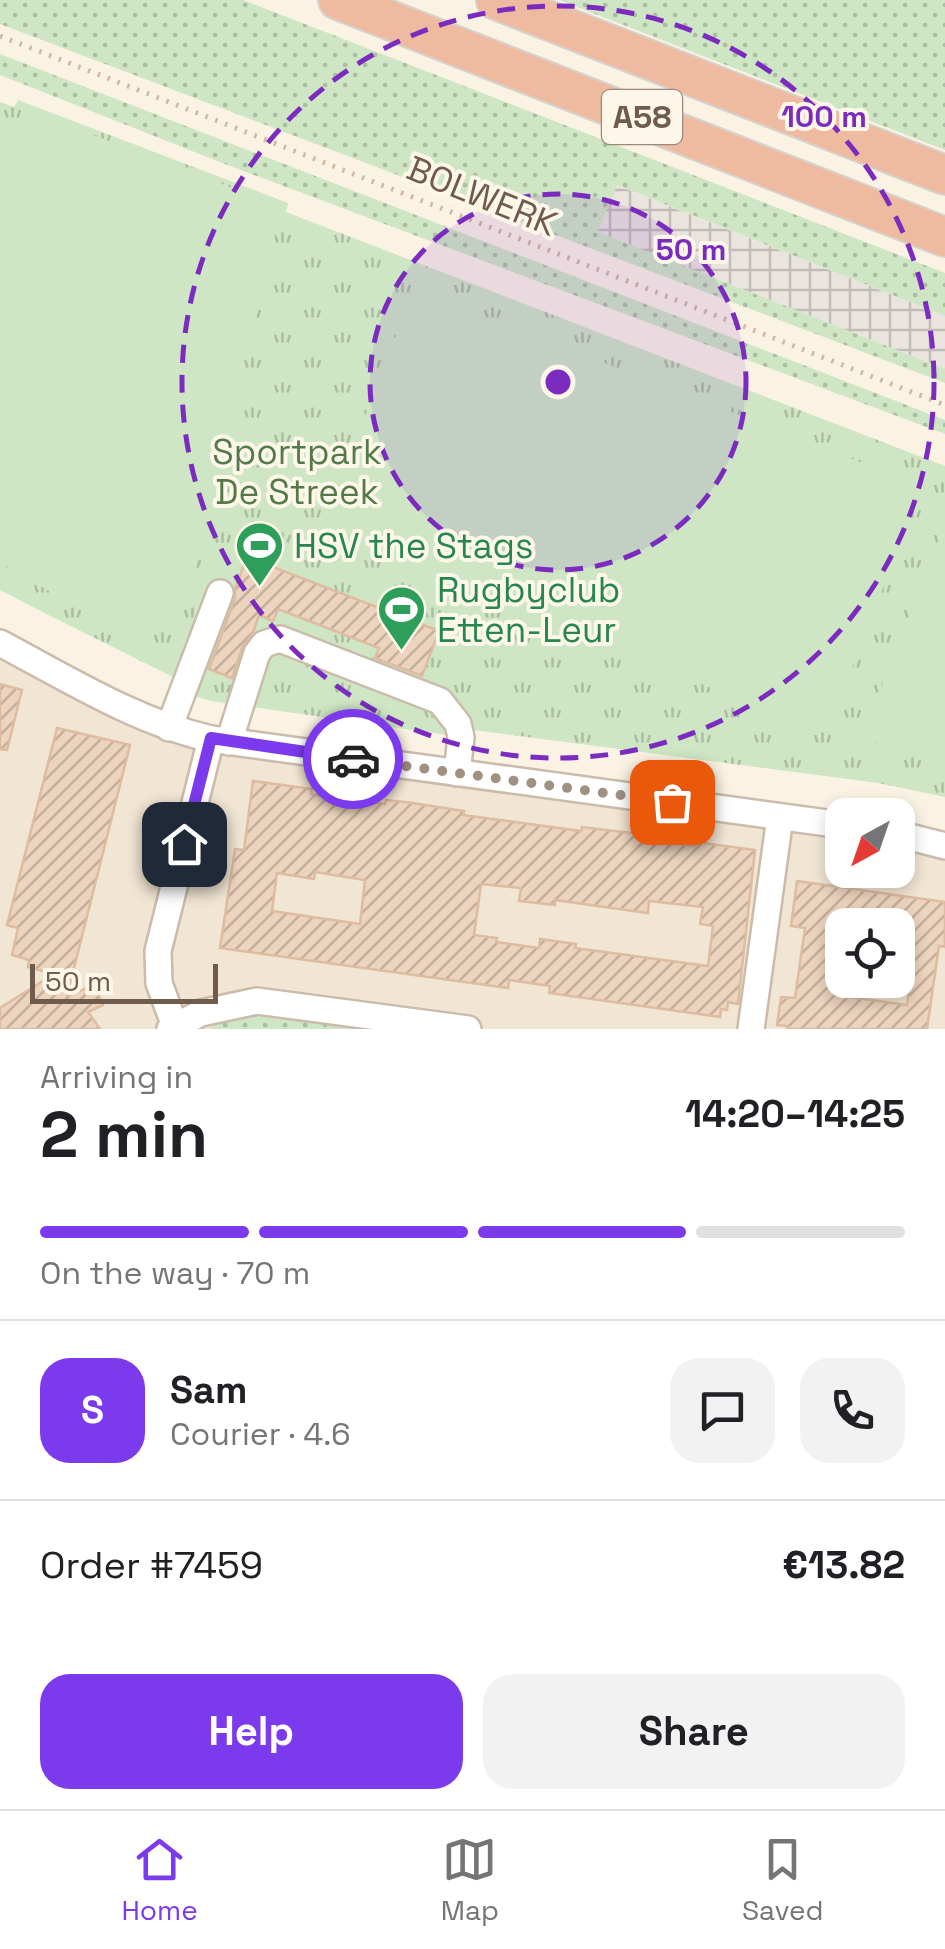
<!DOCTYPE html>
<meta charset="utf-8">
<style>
:root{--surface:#fff;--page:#f2f2f2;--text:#202124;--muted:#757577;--line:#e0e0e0;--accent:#7c3aed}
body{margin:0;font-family:"Space Grotesk",sans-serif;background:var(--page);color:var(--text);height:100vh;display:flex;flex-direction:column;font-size:38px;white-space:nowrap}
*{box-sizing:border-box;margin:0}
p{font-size:32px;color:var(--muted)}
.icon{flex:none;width:55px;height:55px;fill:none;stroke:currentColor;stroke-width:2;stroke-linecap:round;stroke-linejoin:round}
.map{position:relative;height:1029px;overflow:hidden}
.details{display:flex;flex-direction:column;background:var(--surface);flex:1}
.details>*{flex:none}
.needle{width:65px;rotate:220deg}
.buttons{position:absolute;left:825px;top:798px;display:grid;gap:20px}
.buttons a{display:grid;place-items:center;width:90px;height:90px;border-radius:20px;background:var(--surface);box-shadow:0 5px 15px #0003;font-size:50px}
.scale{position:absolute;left:30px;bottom:25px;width:188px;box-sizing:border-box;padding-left:10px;border:5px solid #705c4c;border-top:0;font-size:28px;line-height:35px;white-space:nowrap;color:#705c4c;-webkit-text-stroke:8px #fdf7e9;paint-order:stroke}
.pin{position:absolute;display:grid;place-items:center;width:85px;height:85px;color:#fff;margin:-42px;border-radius:20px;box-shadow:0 5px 15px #0006}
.courier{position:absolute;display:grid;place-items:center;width:100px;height:100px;margin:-50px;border:8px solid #7c3aed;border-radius:50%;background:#fff;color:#222;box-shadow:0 2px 12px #0007}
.overview em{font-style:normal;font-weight:800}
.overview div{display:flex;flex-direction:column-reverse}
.overview{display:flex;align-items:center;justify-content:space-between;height:170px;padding:0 40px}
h1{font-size:65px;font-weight:800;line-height:75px}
.bar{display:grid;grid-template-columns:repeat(4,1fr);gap:15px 10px;align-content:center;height:120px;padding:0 40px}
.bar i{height:12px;border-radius:8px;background:var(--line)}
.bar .current{background:var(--accent)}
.bar p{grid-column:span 4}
.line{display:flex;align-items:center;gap:25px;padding:0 40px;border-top:2px solid var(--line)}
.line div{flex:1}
.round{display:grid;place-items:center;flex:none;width:105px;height:105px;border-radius:30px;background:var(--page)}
.button{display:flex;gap:20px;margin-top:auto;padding:20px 40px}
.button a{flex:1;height:115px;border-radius:30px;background:var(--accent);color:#fff;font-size:40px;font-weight:800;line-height:115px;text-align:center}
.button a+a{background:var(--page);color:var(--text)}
.tabs{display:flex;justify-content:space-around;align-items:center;height:140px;border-top:2px solid var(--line);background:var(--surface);font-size:28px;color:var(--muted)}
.tabs a{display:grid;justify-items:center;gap:5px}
.tabs .current{color:var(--accent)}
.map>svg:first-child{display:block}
.residential{fill:#f1e5d3;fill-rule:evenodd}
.industrial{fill:url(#industrial-grid)}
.grass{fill:url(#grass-dots)}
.park{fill:url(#park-tufts)}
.garden{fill:#cfe6c4}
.building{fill:url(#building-hatch);stroke:#debca0;stroke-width:2.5;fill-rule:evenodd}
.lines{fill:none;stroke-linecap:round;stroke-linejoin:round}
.minor-casing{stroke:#cabbab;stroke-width:30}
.highway-casing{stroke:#d7d1cd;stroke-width:42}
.path{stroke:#d1b8a1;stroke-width:5;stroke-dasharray:2.5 8;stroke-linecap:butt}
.minor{stroke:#fff;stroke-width:25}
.highway{stroke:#efbba0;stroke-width:38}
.done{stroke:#a09181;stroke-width:10;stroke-dasharray:0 18}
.route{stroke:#7c3aed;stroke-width:12}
.ring{fill:none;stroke:#7b2cbf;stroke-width:5;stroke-dasharray:18 12}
.labels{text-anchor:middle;stroke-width:8;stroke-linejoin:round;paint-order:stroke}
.shield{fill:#fdf7e9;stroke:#9a8a7b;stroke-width:2.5}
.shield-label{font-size:32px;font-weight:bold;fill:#705c4c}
.street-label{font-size:35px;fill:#705c4c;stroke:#fdf7e9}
.park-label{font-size:35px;fill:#537a48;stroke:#fdf7e9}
.leisure-label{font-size:35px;fill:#27864d;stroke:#fdf7e9;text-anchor:start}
.centre{fill:#7b2cbf;stroke:#fdf7e9;stroke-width:5}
.ring-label{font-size:30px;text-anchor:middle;font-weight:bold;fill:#7b2cbf;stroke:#fdf7e9;stroke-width:8;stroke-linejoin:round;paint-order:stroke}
</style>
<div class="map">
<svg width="945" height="1029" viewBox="0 0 945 1029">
<defs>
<pattern id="industrial-grid" width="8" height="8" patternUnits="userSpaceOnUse" patternTransform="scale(2.5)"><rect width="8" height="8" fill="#eae4de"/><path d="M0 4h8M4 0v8" fill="none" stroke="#c2bcb6"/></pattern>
<pattern id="grass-dots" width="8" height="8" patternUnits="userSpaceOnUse" patternTransform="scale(2.5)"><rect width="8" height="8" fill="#cfe6c4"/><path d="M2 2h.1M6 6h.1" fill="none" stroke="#acbea1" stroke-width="1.8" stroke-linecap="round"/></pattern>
<pattern id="park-tufts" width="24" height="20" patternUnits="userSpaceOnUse" patternTransform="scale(2.5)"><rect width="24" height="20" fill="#cfe6c4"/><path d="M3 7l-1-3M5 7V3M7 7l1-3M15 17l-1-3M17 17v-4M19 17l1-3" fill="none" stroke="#acbea1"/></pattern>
<pattern id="building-hatch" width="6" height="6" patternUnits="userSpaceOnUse" patternTransform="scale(2.5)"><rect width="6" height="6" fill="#edd4be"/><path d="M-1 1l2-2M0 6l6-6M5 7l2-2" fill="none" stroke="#c4af9d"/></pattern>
</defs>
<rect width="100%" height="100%" fill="#faf3e4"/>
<!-- residential -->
<path class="residential" d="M0,643L159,724L842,825V870H898V834L945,846V1029H0ZM842,925H898V980H842Z"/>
<!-- industrial -->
<path class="industrial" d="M616,185L945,316V369L597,232Z"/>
<!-- grass -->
<g class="grass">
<path d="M0,0H243L945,273V316L617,185L598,232L945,369V383L0,24Z"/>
<path d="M559,0H945V150Z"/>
<path d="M0,54L945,420V434L230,166L0,75Z"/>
<path d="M243,1009L418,1029H212L211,1018Z"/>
</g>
<!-- park -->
<path class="park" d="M18,100L288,203L286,212L945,466V797L878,783L473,730L471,738L461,737L211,701C186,695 190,687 173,677C116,648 57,620 0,590V102L14,107Z"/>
<!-- garden -->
<g class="garden">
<path d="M0,118H31L64,124L282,207L235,397L247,401L213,543L202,541C167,678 83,608 0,563Z"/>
<path d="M414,289L922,486L827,733L319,536Z"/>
<path d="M945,523V769L862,736Z"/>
</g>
<!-- building -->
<g class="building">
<path d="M247,557L439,631L422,676L375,658L379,648L278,609L273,621L259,615L253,633L242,648L232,678L209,669L235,599V588Z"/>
<path d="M0,684L22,690L7,750L0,749Z"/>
<path d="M57,728L130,745L67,996L94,985L103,1005L88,1012L100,1029H0V1008L54,974L28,967L29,960L12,955L18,928L7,925Z"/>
<path d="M253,781L312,789L311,794L385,804L386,800L406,802L464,811L463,815L581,831L582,827L641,834L640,839L695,846L696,842L755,850L738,1004L728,1002L727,1010L721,1009L720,1017L549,993L550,986L509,980L508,988L220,948L235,849L244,850ZM315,872L365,880L360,924L272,911L277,873L314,879ZM481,884L521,888L519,901L555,905V900L648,913L649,901L703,907L700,924L713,926L708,966L575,948L576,944L540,939L539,948L496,942L497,938L474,935Z"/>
<path d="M797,881L945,902V947L939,946L927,1029H787L788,1026L777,1025L781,997L795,998L805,928L791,926ZM842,925H898V940L914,942L907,1005L842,996Z"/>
</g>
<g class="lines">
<defs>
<g id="minor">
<path d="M0,643C68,679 135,721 211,739L842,825"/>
<path d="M169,728L220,593"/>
<path d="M229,742L257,653L264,644L280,639L440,701L458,724L461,737L457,773"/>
<path d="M898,834L945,846"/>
<path d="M170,1029L201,1013L257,1001L468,1029"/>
<path d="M176,1029L159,983L158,951L211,739"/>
<path d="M751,1029L780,817"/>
</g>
<g id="highway">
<path d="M338,0L945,237"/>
<path d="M496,0L945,175"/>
</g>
</defs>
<!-- minor casing -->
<use href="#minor" class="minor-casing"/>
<!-- highway casing -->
<use href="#highway" class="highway-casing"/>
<!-- path -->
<path class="path" d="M0,36L945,405"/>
<!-- minor -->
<use href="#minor" class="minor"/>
<!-- highway -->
<use href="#highway" class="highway"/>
</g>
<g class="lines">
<!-- done -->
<path class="done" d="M353,759L672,802"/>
<!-- route -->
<path class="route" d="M184,844L211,738L353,759"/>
</g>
<!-- distance rings -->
<circle cx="558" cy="382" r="188" fill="#7b2cbf" fill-opacity=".12"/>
<g class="ring">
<circle cx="558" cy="382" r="188"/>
<circle cx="558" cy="382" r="376"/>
</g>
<!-- icons -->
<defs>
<symbol id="stadium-pin" viewBox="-11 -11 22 30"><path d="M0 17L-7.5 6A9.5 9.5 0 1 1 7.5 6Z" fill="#2e9e5b" stroke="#fdf7e9"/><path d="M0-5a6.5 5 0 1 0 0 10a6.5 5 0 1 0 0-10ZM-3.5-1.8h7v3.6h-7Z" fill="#fff"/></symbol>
</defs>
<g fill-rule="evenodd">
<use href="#stadium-pin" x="232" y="518" width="55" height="75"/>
<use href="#stadium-pin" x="374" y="582" width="55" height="75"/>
</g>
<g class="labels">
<!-- shield labels -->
<rect class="shield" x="602" y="90" width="80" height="54" rx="8"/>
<g class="shield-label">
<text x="642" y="128">A58</text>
</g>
<!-- street labels -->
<g class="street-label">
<text transform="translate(482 196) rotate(22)" y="12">BOLWERK</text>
</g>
<!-- park labels -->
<g class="park-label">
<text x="297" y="464">Sportpark<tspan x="297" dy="40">De Streek</tspan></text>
</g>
<!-- leisure labels -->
<g class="leisure-label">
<text x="294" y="558">HSV the Stags</text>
<text x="437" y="602">Rugbyclub<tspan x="437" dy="40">Etten-Leur</tspan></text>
</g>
</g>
<circle cx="558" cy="382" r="15" class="centre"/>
<g class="ring-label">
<text x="824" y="127">100 m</text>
<text x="691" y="260">50 m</text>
</g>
</svg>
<div class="buttons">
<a><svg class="needle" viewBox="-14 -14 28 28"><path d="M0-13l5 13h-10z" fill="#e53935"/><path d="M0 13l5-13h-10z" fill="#757577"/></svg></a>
<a><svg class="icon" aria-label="locate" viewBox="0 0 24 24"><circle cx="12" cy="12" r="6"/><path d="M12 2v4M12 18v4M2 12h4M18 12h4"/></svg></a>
</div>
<div class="scale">50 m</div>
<div class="pin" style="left:672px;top:802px;background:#ea580c"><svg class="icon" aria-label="bag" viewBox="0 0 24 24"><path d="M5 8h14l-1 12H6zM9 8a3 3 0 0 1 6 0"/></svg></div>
<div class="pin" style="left:184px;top:844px;background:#1f2937"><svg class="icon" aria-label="home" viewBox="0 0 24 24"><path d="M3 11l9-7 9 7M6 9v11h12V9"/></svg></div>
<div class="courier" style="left:353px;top:759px"><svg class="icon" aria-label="car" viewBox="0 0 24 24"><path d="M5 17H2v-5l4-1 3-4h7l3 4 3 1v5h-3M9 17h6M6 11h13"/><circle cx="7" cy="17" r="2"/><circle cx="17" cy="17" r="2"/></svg></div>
</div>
<section class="details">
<div class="overview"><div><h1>2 min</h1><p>Arriving in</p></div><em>14:20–14:25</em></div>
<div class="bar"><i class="current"></i><i class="current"></i><i class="current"></i><i></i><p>On the way · 70 m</p></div>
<div class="line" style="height:180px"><b class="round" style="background:var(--accent);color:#fff">S</b><div><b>Sam</b><p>Courier · 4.6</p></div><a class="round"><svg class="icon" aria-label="chat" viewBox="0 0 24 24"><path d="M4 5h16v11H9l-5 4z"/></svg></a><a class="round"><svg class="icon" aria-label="phone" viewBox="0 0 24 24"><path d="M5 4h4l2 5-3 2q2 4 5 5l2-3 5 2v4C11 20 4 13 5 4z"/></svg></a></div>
<div class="line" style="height:130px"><div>Order #7459</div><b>€13.82</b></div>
<div class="button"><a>Help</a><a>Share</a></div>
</section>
<nav class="tabs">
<a class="current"><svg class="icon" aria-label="home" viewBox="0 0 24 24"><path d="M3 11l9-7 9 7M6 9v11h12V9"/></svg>Home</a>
<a><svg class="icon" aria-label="map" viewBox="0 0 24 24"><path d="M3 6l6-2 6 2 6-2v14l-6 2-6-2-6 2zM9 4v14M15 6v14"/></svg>Map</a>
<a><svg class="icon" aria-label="saved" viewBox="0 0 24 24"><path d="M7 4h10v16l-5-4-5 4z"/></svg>Saved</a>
</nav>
